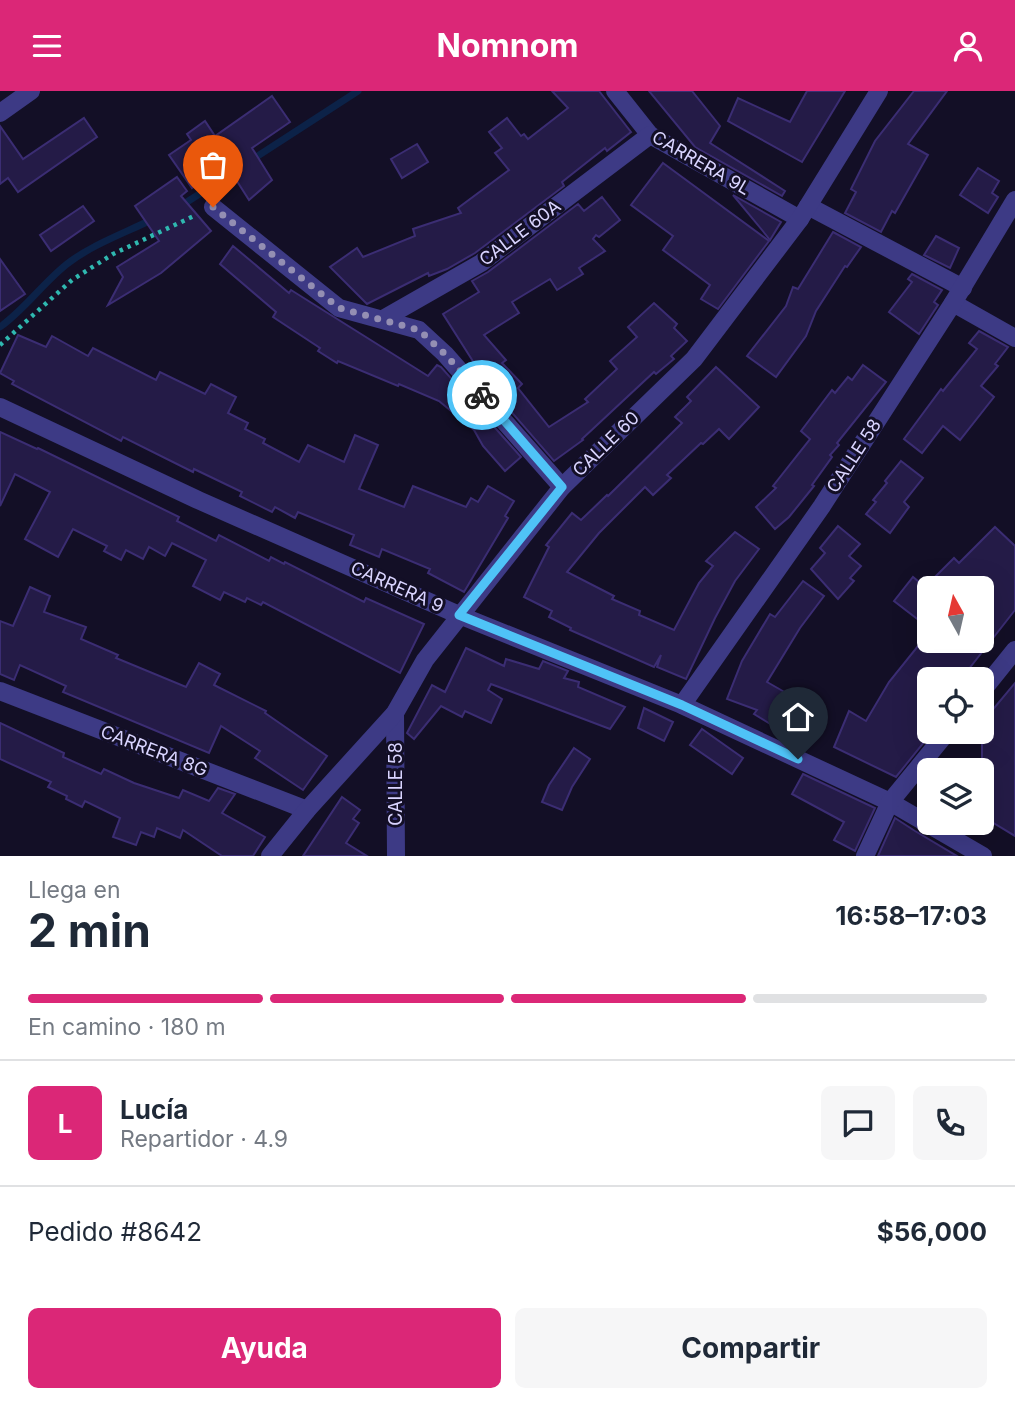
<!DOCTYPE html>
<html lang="es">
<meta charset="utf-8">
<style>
:root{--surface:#fff;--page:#f6f6f7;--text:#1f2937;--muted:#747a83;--line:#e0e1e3;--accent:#db2777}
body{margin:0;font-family:Inter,sans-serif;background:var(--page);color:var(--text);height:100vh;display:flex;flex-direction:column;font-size:26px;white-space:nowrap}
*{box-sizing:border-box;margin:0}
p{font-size:23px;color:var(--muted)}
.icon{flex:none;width:38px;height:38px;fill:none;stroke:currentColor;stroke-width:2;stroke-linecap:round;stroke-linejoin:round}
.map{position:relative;height:765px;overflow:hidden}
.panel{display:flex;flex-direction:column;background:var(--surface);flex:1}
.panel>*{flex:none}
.needle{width:46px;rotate:352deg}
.fabs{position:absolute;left:917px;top:485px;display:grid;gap:14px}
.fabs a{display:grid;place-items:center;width:77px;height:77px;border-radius:10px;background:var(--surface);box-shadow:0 7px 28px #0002;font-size:35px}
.pin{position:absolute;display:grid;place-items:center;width:60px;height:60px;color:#fff;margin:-72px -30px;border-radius:50% 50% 50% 0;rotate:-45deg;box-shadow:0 0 7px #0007}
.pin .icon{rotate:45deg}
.courier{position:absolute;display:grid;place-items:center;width:70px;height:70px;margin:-35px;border:5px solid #4fc3f7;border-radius:50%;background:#fff;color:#222;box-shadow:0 2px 9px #0007}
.overview em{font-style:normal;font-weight:700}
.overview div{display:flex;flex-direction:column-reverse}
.overview{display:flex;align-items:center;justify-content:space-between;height:119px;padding:0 28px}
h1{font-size:46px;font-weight:700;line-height:52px}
.bar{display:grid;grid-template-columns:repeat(4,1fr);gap:10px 7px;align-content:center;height:84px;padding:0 28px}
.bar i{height:9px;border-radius:5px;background:var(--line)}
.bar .selected{background:var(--accent)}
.bar p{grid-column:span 4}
.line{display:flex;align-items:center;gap:18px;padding:0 28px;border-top:2px solid var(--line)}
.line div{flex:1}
.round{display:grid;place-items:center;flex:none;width:74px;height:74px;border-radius:10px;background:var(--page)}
.primary-button{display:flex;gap:14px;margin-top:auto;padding:14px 28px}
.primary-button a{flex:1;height:80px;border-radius:10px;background:var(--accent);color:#fff;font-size:28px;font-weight:700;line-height:80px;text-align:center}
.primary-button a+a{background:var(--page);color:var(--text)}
header{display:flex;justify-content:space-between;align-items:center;height:91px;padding:0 28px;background:var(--accent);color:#fff;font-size:32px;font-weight:700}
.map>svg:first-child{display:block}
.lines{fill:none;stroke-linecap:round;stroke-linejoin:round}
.stream{stroke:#0c2248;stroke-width:7}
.building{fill:#241b47;stroke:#3b2d73;stroke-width:2}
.path{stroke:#2fb8b0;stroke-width:4.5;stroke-dasharray:3.5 5;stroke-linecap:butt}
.minor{stroke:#3d3a85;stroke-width:18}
.done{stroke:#948fb3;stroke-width:7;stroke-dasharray:0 12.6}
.route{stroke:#4fc3f7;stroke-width:9}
.labels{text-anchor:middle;stroke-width:6;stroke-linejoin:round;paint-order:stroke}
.street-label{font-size:18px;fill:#d9d4ff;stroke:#130f26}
</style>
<header><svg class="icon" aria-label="menu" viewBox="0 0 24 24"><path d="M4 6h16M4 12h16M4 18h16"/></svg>Nomnom<svg class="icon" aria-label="person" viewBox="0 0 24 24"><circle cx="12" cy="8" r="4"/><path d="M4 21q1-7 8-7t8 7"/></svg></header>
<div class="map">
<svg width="1015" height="765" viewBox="0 0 1015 765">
<rect width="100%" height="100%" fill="#130f26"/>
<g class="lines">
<!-- stream -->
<g class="stream">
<path d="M250,70L358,0"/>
<path d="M179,116L237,79"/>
<path d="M0,236C25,218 43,192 67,173C91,154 125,142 153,128"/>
</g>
</g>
<!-- building -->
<g class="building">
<path d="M552,0H599L631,41L607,60L605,57L562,91L564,95L475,162L447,178L429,185L428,182L367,213L330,176L357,157L363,166L415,145L413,138L461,122L458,117L509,79L495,62L502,57L489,41L507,27L521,45L524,43L528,48L568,17Z"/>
<path d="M649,0H692L720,35L710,52L785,100L782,105L695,56Z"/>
<path d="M807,0H845L802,71L728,30L738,7L790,31Z"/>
<path d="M914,0H947L908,53L928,64L895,122L892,120L881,141L845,122L856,101L851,98L875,50Z"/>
<path d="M272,5L290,31L252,57L272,89L249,109L226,73L192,97L169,64L191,49L187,43L205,30L215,45Z"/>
<path d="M84,27L97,46L18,101L8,87L0,93V35L23,68Z"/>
<path d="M417,53L428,71L402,87L391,68Z"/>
<path d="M663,72L769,150L718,218L701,208L710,194L663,159L673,145L631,114Z"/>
<path d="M978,77L999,90L992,102L998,106L988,122L960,104Z"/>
<path d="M177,86L187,100L181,105L211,140L161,182L108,214L123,186L117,176L159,150L135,115Z"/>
<path d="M733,104L781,131L770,149L762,139Z"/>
<path d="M602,106L620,129L599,146L596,144L593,148L605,160L579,177L583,183L557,199L550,188L512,211L519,222L484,244L506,269L502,272L522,293L518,297L549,336L588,311L585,308L617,278L610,270L637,246L628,236L654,212L677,233L674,237L687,250L671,265L674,268L656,283L654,281L582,348L583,349L554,370L488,294L443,223L479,201L472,190L488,181L578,113L584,120Z"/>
<path d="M83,115L94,130L51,160L40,144Z"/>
<path d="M833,141L861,156L847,176L845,175L816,220L806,245L776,286L747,265L786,215L793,196L798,198Z"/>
<path d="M936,145L959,157L950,177L924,164Z"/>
<path d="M233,155L289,202L291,199L428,285L437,274L441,276L521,366L505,380L483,355L474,339L439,310L399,293L398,295L338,270L337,272L318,260L320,257L273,226L276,221L220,173Z"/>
<path d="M0,168L25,203L0,220Z"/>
<path d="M912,183L942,199L934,211L938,214L919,243L889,221L912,191L908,188Z"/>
<path d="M979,240L1008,256L995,273L998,275L981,295L994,306L960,349L943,335L922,362L904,348L941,298L943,300L977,258L969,252Z"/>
<path d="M18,244L46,256L52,245L88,265L93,257L156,289L160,281L205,303L211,293L236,306L228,322L248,332L245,338L265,348L263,352L299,371L308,354L344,371L355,344L378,354L359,398L404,416L413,395L466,416L471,407L478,411L488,395L514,410L505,425L508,427L464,501L428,482L430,478L382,458L379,466L350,454L354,444L298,421L295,427L275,416L272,421L240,405L242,401L194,378L193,381L123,346L121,350L12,293L14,290L0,282Z"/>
<path d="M863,274L886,291L837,352L839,354L830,364L832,366L812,394L814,395L789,426L775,438L756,416L776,397L773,395L810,348L801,340L832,299L835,302L848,286L852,289Z"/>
<path d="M716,276L759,316L729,348L719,338L703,353L701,352L667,384L671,387L653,404L645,396L599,442L567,481L614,505L612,508L640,520L639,524L674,539L699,492L713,475L706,470L735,441L759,458L735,490L715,527L686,588L657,576L661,564L654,576L570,539L571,537L549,526L552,520L524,506L549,456L546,454L572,422L581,429L607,404L608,405L682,332L675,326L691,310L687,306Z"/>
<path d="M0,341L37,358L38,357L179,426L177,430L216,450L219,444L269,470L271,466L284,473L285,471L364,511L366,507L424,533L400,582L263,511L261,514L247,507L245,511L224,501L220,509L193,495L206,469L172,452L165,465L149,456L143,468L126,459L121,469L104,460L107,455L73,438L58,466L25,448L50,401L15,383L0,415Z"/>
<path d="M901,370L923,387L904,411L909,416L890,442L866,423L876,411L873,409L887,392L885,390Z"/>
<path d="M838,435L860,453L849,465L861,475L850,487L854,490L838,508L811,478L825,462L820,457Z"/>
<path d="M995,436L1015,455V519L961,588H929V645L896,686L834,656L849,620L866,630L889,591L922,550H982V497H926L929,499V537L894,510L913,486L925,496L954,467L959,472Z"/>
<path d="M803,490L824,505L800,537L767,591L816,619L803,641L798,638L793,647L754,623L757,619L727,608L742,570L770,523L775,526Z"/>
<path d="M30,496L50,505L44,521L86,536L81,548L118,564L116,567L186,596L199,572L220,583L214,594L266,620L265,622L327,665L303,699L255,667L260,660L221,635L209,662L63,601L66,595L20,574L14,589L0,583V530L13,535Z"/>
<path d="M466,557L504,575L506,568L539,578L543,570L568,580L564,587L579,591L578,596L625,616L610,638L491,593L488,599L502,608L491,632L465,620L462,626L441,615L414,648L407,642L432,594L445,601Z"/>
<path d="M1015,592V745L982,725V615L990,622Z"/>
<path d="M644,617L673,631L664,650L638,637Z"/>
<path d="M0,632L64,662L63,666L101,683L104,678L134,692L179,707L183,699L209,710L218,697L235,703L222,722L265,746L253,765H222L183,739L180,747L157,737L154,746L141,741L136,754L113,746L120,727L85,710L82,716L66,708L67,705L48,696L51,691L0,668Z"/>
<path d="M702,638L743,667L732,683L690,654Z"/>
<path d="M574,657L590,668L572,696L562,719L542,711L549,694Z"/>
<path d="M803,683L875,717L855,760L834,749L844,731L792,703Z"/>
<path d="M342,706L360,719L353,728L359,732L346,752L367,765H303Z"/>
<path d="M895,727L915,740L957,765H878Z"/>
</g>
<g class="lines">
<!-- path -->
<path class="path" d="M0,254L72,189L113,163L196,124"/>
<!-- minor -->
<g class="minor">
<path d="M615,0L650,44L800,128"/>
<path d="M0,22L31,0"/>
<path d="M808,115L963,197"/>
<path d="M213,116L339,217L419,239L445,263L562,396"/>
<path d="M953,212L1015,247"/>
<path d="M383,228L481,172L650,44"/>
<path d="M0,316L198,409L459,524L682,614L890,711L983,765"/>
<path d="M0,600L307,719"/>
<path d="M982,600L1015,559"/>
<path d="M682,614L822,415L953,212L1015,109"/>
<path d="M395,622L396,765"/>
<path d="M270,765L307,719L395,622L425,569L562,396L694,268L800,128L879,0"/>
<path d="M865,765L890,711L948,640"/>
</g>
</g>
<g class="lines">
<!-- done -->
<path class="done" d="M213,116L339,217L419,239L445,263L482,304"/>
<!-- route -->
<path class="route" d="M482,304L562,396L459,524L682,614L798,668"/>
</g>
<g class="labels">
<!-- street labels -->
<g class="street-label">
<text transform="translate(701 72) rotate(30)" y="6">CARRERA 9L</text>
<text transform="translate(520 142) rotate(-37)" y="6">CALLE 60A</text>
<text transform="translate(606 353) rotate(-44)" y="6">CALLE 60</text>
<text transform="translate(854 365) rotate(-57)" y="6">CALLE 58</text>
<text transform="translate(397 496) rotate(24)" y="6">CARRERA 9</text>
<text transform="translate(154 660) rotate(21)" y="6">CARRERA 8G</text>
<text transform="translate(396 693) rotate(-90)" y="6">CALLE 58</text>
</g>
</g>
</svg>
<div class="fabs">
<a><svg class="needle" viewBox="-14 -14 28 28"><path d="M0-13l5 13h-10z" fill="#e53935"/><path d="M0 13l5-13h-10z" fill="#747a83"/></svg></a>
<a><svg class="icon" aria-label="locate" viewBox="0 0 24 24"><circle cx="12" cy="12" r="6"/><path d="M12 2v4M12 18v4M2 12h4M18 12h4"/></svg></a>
<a><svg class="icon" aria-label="layers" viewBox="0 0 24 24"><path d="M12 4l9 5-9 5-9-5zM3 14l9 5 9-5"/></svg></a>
</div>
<div class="pin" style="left:213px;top:116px;background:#ea580c"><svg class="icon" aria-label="bag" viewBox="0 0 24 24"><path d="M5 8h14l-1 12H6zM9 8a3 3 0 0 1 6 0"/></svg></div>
<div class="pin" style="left:798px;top:668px;background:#1f2937"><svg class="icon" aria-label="home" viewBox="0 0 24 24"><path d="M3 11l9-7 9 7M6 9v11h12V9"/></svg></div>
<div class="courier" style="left:482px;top:304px"><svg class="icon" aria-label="bike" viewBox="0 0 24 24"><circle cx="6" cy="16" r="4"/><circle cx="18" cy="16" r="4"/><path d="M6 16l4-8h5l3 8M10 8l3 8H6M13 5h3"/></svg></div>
</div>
<section class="panel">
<div class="overview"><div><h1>2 min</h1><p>Llega en</p></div><em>16:58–17:03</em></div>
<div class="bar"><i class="selected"></i><i class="selected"></i><i class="selected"></i><i></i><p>En camino · 180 m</p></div>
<div class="line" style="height:126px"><b class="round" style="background:var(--accent);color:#fff">L</b><div><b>Lucía</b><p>Repartidor · 4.9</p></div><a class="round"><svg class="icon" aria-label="chat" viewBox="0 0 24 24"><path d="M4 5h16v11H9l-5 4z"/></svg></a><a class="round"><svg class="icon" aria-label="phone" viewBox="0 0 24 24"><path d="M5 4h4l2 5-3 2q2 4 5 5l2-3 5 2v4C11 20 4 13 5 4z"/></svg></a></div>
<div class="line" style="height:91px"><div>Pedido #8642</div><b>$56,000</b></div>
<div class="primary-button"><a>Ayuda</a><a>Compartir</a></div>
</section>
